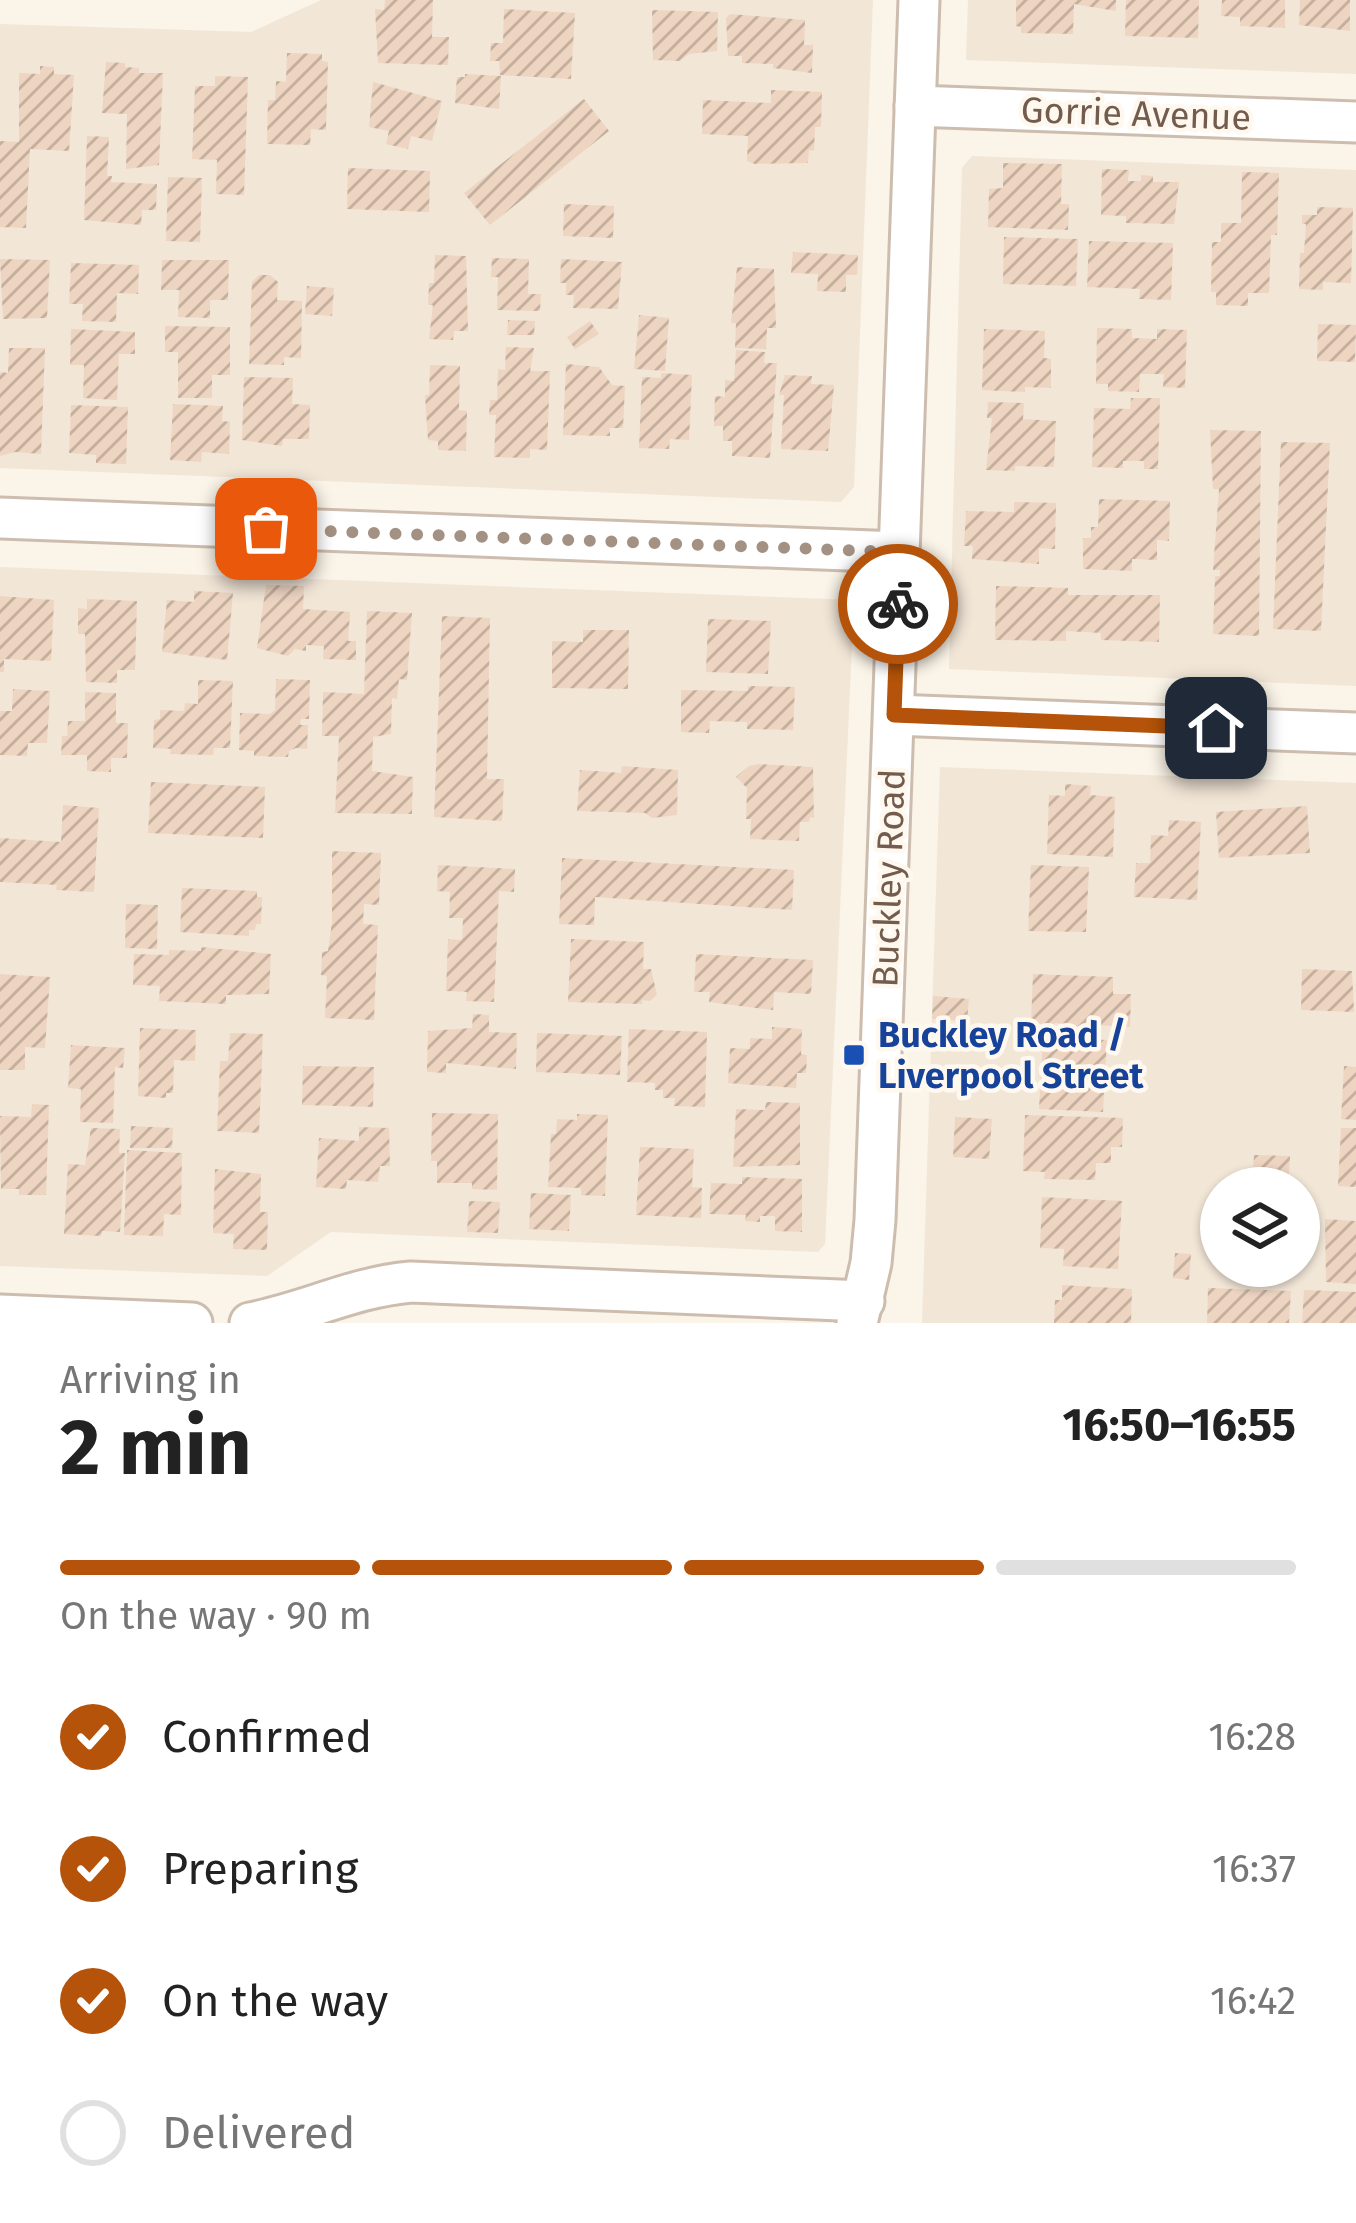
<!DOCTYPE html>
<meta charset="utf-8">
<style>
:root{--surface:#fff;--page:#f2f2f2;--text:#222;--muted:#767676;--line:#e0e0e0;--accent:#b45309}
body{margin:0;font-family:"Fira Sans",sans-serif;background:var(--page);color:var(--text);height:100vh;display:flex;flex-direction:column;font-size:45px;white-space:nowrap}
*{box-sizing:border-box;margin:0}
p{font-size:39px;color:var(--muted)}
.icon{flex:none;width:66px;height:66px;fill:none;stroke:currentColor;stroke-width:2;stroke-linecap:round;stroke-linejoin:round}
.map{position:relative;height:1323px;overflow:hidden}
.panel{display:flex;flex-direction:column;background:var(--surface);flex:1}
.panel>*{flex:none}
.fabs{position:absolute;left:1200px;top:1167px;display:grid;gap:24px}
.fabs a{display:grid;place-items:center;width:120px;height:120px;border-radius:50%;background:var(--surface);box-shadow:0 3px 9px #0004;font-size:60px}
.pin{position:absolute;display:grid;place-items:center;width:102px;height:102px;color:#fff;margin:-51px;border-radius:24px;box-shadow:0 6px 18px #0006}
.courier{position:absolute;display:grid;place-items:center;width:120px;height:120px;margin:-60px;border:9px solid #b45309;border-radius:50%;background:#fff;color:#222;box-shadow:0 3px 15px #0007}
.headline em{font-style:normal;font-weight:700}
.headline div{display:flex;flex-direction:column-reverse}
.headline{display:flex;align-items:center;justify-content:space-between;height:204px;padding:0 60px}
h1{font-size:78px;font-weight:700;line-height:90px}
.bar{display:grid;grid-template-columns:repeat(4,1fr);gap:18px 12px;align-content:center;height:144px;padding:0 60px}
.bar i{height:15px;border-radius:9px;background:var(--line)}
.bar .current{background:var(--accent)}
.bar p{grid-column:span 4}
ol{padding:0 60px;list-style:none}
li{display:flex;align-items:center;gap:36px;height:132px}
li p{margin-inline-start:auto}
li .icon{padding:12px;border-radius:50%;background:var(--accent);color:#fff;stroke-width:4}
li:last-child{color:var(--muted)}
li i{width:66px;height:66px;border:6px solid var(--line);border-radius:50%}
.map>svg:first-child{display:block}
.residential{fill:#f2e6d7;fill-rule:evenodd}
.building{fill:url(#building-hatch)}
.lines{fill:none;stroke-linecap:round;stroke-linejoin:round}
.minor-casing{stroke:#ccbdaf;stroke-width:45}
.minor{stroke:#fff;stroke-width:39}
.done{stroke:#a39184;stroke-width:12;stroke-dasharray:0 21.6}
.route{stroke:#b45309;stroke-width:15}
.transit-dot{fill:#1a4fb4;stroke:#fef8ef;stroke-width:4.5}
.labels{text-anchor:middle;stroke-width:9;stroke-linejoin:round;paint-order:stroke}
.street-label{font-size:36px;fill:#735c4e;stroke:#fef8ef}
.transit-label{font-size:36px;font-weight:bold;fill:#164399;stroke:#fef8ef;text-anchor:start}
</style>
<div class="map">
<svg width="1356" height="1323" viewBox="0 0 1356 1323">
<defs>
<pattern id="building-hatch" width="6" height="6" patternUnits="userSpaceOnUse" patternTransform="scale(3)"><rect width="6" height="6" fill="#eed5c2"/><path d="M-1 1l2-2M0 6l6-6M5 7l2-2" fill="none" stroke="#c5b0a0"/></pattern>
</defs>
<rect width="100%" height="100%" fill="#fbf4e8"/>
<!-- residential -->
<g class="residential">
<path d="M321,0H873L854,487L841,502L0,468V24L251,32Z"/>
<path d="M968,0H1356V74L966,60Z"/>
<path d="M972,156L1356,170V686L949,669L962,168Z"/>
<path d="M0,567L854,600L825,1244L818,1252L331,1232L267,1276L0,1266Z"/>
<path d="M940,767L1356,783V1323H922ZM1221,1188H1299V1266H1221Z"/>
</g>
<!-- building -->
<g class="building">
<path d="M385,0H433L432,37H449L448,65L378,63L375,9L384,10Z"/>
<path d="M1016,0H1116V11L1074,4L1073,34L1021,33V27L1016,26Z"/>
<path d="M1126,0H1199L1198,38L1125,36Z"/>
<path d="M1222,0H1285V28L1240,26V17L1221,16Z"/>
<path d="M1300,0H1350V31L1299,25Z"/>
<path d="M504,9L575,13L571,79L500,75L499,61H490L491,43H503Z"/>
<path d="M652,10L718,12L717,51L689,54L680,61L653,60Z"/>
<path d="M730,14L805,20L804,45H813L812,73L773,68V64L742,63V56H728L726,18Z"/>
<path d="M287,53L322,54V61L328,62L326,130L311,129L310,145L267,144L268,100H275L276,81L286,82Z"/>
<path d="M106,62L125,63V67L139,68V73H163L159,165L126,169L127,114L102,113Z"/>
<path d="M40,66L54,67V74L74,75L69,151L30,149L26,228L0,227V141L19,142V73L40,74Z"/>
<path d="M465,74L501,76L499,109L455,103L457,77H465Z"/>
<path d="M215,76L248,77L244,195L216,194L217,160L192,159L195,86H215Z"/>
<path d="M373,82L442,101L432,141L411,136L408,149L386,144L389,131L369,127Z"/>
<path d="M771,90L822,92L821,127H815L814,151L809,150L808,163L755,164L747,161L748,136L702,134L703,100L771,103Z"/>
<path d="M584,99L609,131L490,225L464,193Z"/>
<path d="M87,136L109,137L107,176H112L111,182L157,184L156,210H142L141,225L84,220Z"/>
<path d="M1003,163L1062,164L1061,204H1069L1068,230L988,227L989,189L1003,188Z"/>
<path d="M348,168L430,171L429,212L347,209Z"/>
<path d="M1102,169L1129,170L1128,181H1141V175L1153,176V182H1179L1174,224L1126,223V216L1101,215Z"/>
<path d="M1242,172L1279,173L1277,235H1271L1269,293H1248V306L1216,305V292H1211L1212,242H1221V223H1241Z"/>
<path d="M168,177L202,178L200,242L166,241Z"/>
<path d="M564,204L614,206L613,238L563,236Z"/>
<path d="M1317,207L1353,208L1351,283L1323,282V290L1299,289L1300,253H1304L1306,224H1302V215H1317Z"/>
<path d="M1004,237L1078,239L1076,286L1003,284Z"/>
<path d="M1089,241L1173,243L1171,300L1139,299L1140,289L1087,287Z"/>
<path d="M793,252L858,255L857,275H846V292L817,291L818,274L791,273Z"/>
<path d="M435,255L466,256L468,331H454L453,340L429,339L433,305H428L429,283H434Z"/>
<path d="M492,258L529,259L528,294H541L540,311L497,310L498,277H491Z"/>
<path d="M0,259L50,260L47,318L3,319Z"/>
<path d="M561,259L622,262L618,309L573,308L574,295H566V283H560Z"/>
<path d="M162,260H229L228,300H210V318L178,317L179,290H161Z"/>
<path d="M71,263L139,265L138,294L117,293L116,322L82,321L83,304H69Z"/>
<path d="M737,267L774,269L776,328H767L766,349L735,348L736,323H731Z"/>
<path d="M259,275H270L278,282L277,300L302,301L301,358L284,357V365L249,364L252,282Z"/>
<path d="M307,286L334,288L332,316L305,314Z"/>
<path d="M639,315L669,318L665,371L634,369Z"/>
<path d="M508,320L535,321L534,335H507Z"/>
<path d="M590,321L599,334L575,349L567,337Z"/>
<path d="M1318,324L1356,325L1355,362L1317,361Z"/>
<path d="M165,326L230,327V375H212V398H178V352H165Z"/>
<path d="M1097,328L1132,329V338L1157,339V329L1187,330L1185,388L1163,387L1164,374H1140L1139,392L1108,391V384H1096Z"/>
<path d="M71,329L135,332V354H119L117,400L83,398L84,365H70Z"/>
<path d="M984,329L1045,331L1044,358L1051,359V388L1025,387V392L982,390Z"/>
<path d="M506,347L534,348L530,371H550L547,450L530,449V458L494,457L496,415H489L490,400H497L498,369L505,370Z"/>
<path d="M9,348H45L41,454L15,452L0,456V372L8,373Z"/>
<path d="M736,350L765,352L764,363H777L770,458L732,456V441H723V426H714L715,396L725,397V380L734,381Z"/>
<path d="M566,364L599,367L612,385L625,386L623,428H610V436L563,435Z"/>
<path d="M430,365L460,366L459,410L467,411L466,451L438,450V441L428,440L425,395H429Z"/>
<path d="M661,373L692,375L689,440L670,439L669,449L639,448L642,377L661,378Z"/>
<path d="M785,375L812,376L811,384L834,385L828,451L781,449L784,395H779Z"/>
<path d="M244,377L293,378L292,404L310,405L309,439H283L282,446L242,440Z"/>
<path d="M1131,398H1160L1158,469H1144V461H1123V468L1092,467L1094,408L1130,409Z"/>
<path d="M988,402L1024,403L1023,419L1056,421L1054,467L1015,466V471L986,470L992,418H987Z"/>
<path d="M173,404L223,406L222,421L230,422L229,454L202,452L201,462L170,460Z"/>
<path d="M71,405L128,407L126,464L96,463V455L69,453Z"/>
<path d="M1210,430L1261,431L1259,636L1213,634L1215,576H1220V570H1213L1219,489H1213Z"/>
<path d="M1281,442L1330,443L1321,631L1273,629Z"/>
<path d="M1099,499L1170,501L1169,541L1157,540V560L1132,559V571L1083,569V538H1091V527H1098Z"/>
<path d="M1014,502L1056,503L1055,549L1039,548V564L972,559L973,546H964L966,511L1014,512Z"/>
<path d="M266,585L304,586L303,609L350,612L348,641H356V660L323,659L324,646L306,645V651L295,649L288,656L257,648Z"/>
<path d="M996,586L1068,588V595H1160L1159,642L1101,640V633L1066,631V641L995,640Z"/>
<path d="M194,591L233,593L227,660L162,652L167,600L194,602Z"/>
<path d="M0,596L54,600L51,661L4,659V672H0Z"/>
<path d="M87,599L137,601L135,670H117V683L86,682L85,634H78V608L87,609Z"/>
<path d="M367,611L412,613L407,680L399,679L397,699L392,698L391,734L373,737L372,771L413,777L412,814L335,813L339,736H322L323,692L364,694Z"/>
<path d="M442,616L490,618L487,779H504L502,821L434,817Z"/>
<path d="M708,619L771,621L768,674L706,672Z"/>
<path d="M583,630H629L628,689L552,688V641L583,642Z"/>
<path d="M276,679L310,680L309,719H301L300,725H308L307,749L296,748L289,751L288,757L254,756V751L239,750L240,713L270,714L275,710Z"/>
<path d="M198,680L233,681L230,748H214L213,755L170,754L171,749L153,748L154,720L160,719V710L184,711L185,703L198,704Z"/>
<path d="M748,686L795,687L793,730L747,729V722L710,721L709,733L681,732V690L748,691Z"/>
<path d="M13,689L50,691L47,743H28L27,756L0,755V711H12Z"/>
<path d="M85,692L116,693V723H128L127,758H111V772L87,771V755H61L62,736H67L68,721H85Z"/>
<path d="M758,764L813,767L814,818L810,817L809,822H800L799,841L750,839L751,819H746L747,788L736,777L749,766Z"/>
<path d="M622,766L678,770L677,815L652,818L645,813L577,811L580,770L621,773Z"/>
<path d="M151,782L265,787L263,838L148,833Z"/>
<path d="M1065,784L1091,786L1090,795L1115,797L1113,857L1047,854L1049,795L1065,796Z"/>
<path d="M63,805L99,808L94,892L56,890L57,885L0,882V838L61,842Z"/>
<path d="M1307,806L1310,853L1219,858L1216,812Z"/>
<path d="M1169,820L1201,822L1197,900L1134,897L1136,863H1150L1151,835L1168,836Z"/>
<path d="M332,851L381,853L379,905L364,904L363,924L378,925L374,1020L325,1018L327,976L321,975L322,952L328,951L332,922Z"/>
<path d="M562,858L794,870L792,910L595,897L594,925L559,924Z"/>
<path d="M438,865L515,869L514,892L499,891L494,1002L466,1001L467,992L446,991L448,939L462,940L463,918H449L450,892L437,891Z"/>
<path d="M1031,865L1089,867L1086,932L1028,931Z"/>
<path d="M182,888L257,891V897H262L261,924H256L255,930H249V936L180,932Z"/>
<path d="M126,904L158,905L157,949L125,948Z"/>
<path d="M571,939L644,942L643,969H651L657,995L650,1001L642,1000V1004L568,1002Z"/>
<path d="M201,947L271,954L269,994L226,995V1004L159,1001L160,986L133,985L134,954L169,955V950L201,951Z"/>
<path d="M696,954L813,960L811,994L774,992L773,1010L709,1002L710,992H694Z"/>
<path d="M1302,969L1352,971L1354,1012L1301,1010Z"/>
<path d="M0,974L50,977L45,1048L25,1047V1070H0Z"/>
<path d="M1033,974L1113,977V994H1131L1130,1027L1094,1025V1029L1055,1023V1028L1031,1022Z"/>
<path d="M933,996L969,999L967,1021L932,1019Z"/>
<path d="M473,1014L489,1015V1032L517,1033L516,1069L446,1063V1073L427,1072L428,1031L472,1028Z"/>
<path d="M772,1027L802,1029L801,1054L807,1055L806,1073H797L796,1088L728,1083L730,1048L750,1049V1038L772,1039Z"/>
<path d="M140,1028L196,1030L195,1061L174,1060L173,1093H166V1098L138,1096Z"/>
<path d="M629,1029L707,1032L705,1107L674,1106L675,1098H663V1090H655V1083L627,1082Z"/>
<path d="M230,1033L263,1034L259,1133L217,1131L220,1061H228Z"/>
<path d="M537,1033L622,1036L620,1075L536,1072Z"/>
<path d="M1043,1037L1107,1040L1103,1112L1039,1109Z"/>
<path d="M71,1045L125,1048L123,1068L115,1067L113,1123L80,1122L81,1089L68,1088Z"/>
<path d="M303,1066L374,1067L373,1107L302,1105Z"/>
<path d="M1344,1066L1356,1067V1120L1341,1119Z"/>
<path d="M766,1102L800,1103V1165L733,1167L736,1109L765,1110Z"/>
<path d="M32,1104L49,1105L46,1195H19V1189H1L0,1116L31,1117Z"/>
<path d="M432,1113L498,1114L497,1190L472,1189V1183H437V1161H431Z"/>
<path d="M577,1114L608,1115L605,1196L581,1195V1188L548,1187L551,1134H556L557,1119L577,1120Z"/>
<path d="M1025,1115L1123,1118L1122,1147H1111V1163H1096L1095,1180L1044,1179L1045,1172L1023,1171Z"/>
<path d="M955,1117L992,1119L989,1159L953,1157Z"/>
<path d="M131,1126L173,1128L172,1148H130Z"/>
<path d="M359,1127L389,1128L390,1166H380L378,1182L347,1180L346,1189L316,1187L319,1138L359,1141Z"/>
<path d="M91,1128L120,1129L119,1153H125L120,1232L102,1231L101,1236L64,1234L68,1164L85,1165Z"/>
<path d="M1341,1128H1356V1187L1338,1186Z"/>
<path d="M640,1147L694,1149L692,1187L702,1188L701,1218L636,1215Z"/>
<path d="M127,1150L182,1153L181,1215L164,1214L163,1236L124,1235Z"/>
<path d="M1254,1155L1290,1156L1288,1188H1252Z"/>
<path d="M215,1169L261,1174L260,1212H268L267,1250L233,1249L234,1234L213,1233Z"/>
<path d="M742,1177L802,1179V1232L775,1231V1216H760V1222L745,1221L746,1215L709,1214L711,1183L742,1184Z"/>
<path d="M531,1193L571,1195L569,1231L529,1229Z"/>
<path d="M1042,1197L1122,1201L1118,1269L1063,1266L1064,1249L1040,1248Z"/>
<path d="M469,1201L500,1202L498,1233L467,1232Z"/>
<path d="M1325,1219L1356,1221V1284L1326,1282Z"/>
<path d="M1175,1253L1191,1254L1189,1280L1173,1278Z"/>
<path d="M1062,1285L1132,1289L1131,1323H1054L1055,1300H1062Z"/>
<path d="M1208,1288L1291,1291L1289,1323H1207Z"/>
<path d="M1304,1290L1356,1292V1323H1302Z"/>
</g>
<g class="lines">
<defs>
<g id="minor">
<path d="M915,106L1356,122"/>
<path d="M0,518L899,552"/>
<path d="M894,715L1356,733"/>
<path d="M0,1315L192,1323"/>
<path d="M250,1323C307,1312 353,1287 411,1282L864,1301"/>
<path d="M857,1323L871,1263L875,1220L919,0"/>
</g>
</defs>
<!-- minor casing -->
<use href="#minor" class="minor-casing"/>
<!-- minor -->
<use href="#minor" class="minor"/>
</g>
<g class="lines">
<!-- done -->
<path class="done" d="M266,529L899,552L898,604"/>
<!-- route -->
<path class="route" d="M898,604L894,715L1216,728"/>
</g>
<!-- markers -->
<rect class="transit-dot" x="842" y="1043" width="24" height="24" rx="6"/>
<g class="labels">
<!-- street labels -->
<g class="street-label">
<text transform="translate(1136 113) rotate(2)" y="13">Gorrie Avenue</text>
<text transform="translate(888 878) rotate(-88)" y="13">Buckley Road</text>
</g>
<!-- transit labels -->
<g class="transit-label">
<text x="878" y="1047">Buckley Road /<tspan x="878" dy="41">Liverpool Street</tspan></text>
</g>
</g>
</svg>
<div class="fabs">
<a><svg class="icon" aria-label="layers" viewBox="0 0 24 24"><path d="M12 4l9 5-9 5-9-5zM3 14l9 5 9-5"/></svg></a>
</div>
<div class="pin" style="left:266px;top:529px;background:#ea580c"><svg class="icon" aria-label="bag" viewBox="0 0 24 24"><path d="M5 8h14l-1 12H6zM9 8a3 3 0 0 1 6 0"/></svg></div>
<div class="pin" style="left:1216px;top:728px;background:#1f2937"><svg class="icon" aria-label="home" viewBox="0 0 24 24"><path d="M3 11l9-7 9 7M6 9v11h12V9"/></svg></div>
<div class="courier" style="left:898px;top:604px"><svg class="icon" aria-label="bike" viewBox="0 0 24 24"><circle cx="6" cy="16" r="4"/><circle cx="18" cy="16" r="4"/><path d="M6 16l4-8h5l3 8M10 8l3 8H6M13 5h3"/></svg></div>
</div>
<section class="panel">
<div class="headline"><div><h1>2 min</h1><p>Arriving in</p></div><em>16:50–16:55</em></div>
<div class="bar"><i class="current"></i><i class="current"></i><i class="current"></i><i></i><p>On the way · 90 m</p></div>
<ol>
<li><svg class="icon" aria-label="check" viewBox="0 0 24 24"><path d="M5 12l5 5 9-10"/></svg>Confirmed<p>16:28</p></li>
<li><svg class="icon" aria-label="check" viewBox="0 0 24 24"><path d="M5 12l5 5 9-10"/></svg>Preparing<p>16:37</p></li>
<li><svg class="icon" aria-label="check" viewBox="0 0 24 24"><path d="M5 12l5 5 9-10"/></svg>On the way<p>16:42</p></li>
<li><i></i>Delivered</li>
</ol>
</section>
